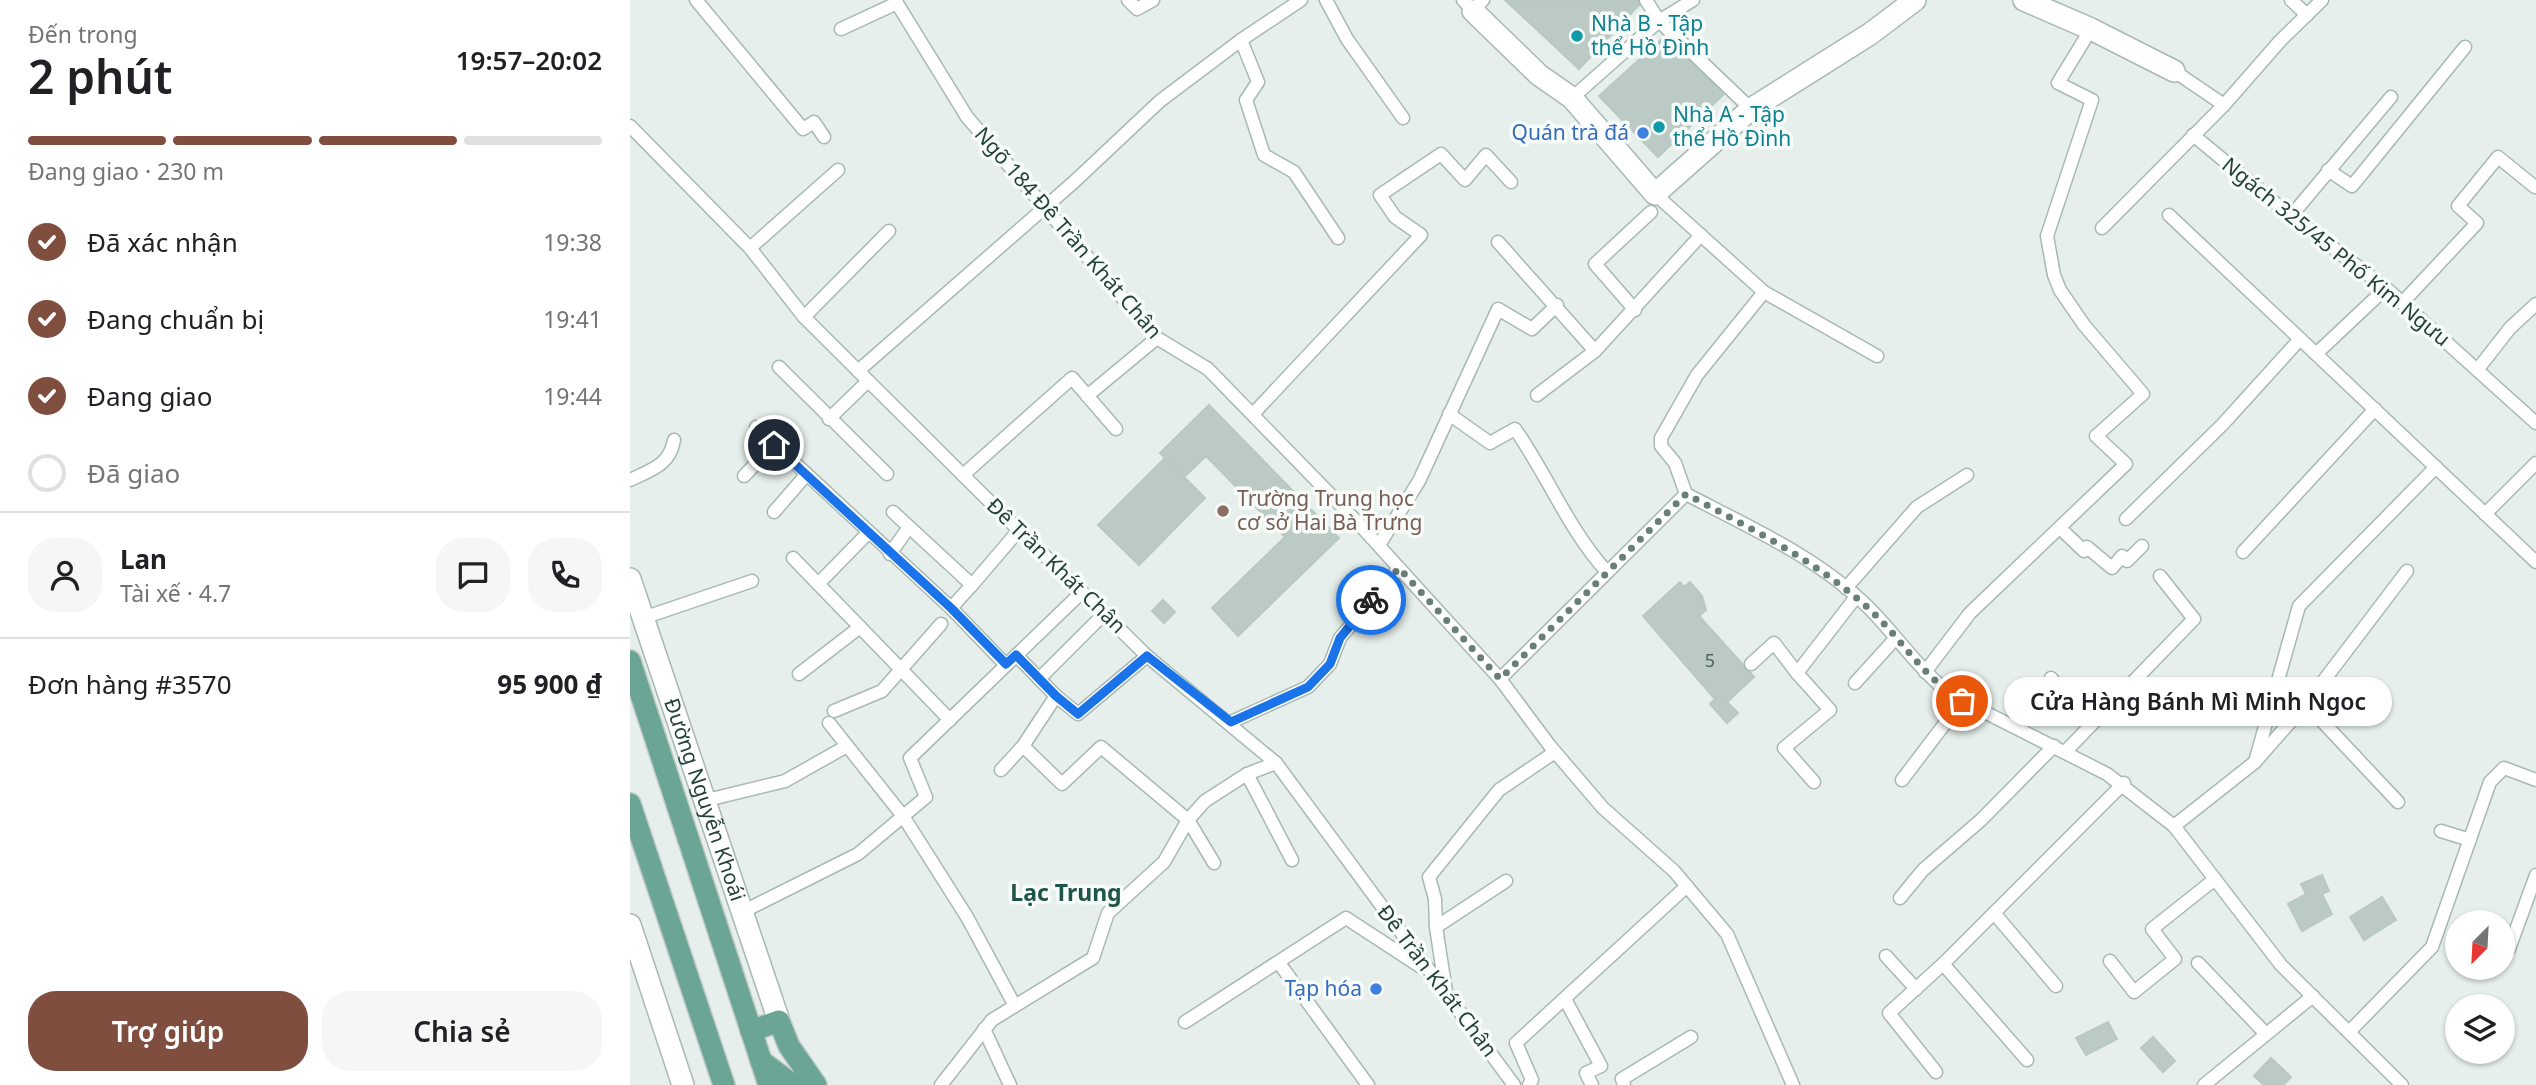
<!DOCTYPE html>
<html lang="vi">
<meta charset="utf-8">
<style>
:root{--surface:#fff;--page:#f6f6f6;--text:#202124;--muted:#757577;--line:#e0e0e0;--accent:#7f4e3f}
body{margin:0;font-family:"Noto Sans",sans-serif;background:var(--page);color:var(--text);height:100vh;display:flex;flex-direction:column;font-size:26px;white-space:nowrap}
*{box-sizing:border-box;margin:0}
p{font-size:23px;color:var(--muted)}
.icon{flex:none;width:38px;height:38px;fill:none;stroke:currentColor;stroke-width:2;stroke-linecap:round;stroke-linejoin:round}
.map{position:relative;flex:1;overflow:hidden}
.sheet{display:flex;flex-direction:column;background:var(--surface);width:630px}
.sheet>*{flex:none}
.needle{width:46px;rotate:204deg}
.controls{position:absolute;left:1815px;top:910px;display:grid;gap:14px}
.controls a{display:grid;place-items:center;width:70px;height:70px;border-radius:50%;background:var(--surface);box-shadow:0 2px 5px #0004;font-size:35px}
.pin{position:absolute;display:grid;place-items:center;width:60px;height:60px;color:#fff;margin:-30px;border:4px solid #fff;border-radius:50%;box-shadow:0 2px 7px #0007}
.courier{position:absolute;display:grid;place-items:center;width:70px;height:70px;margin:-35px;border:5px solid #1a73e8;border-radius:50%;background:#fff;color:#222;box-shadow:0 2px 9px #0007}
.bubble{position:absolute;height:49px;border-radius:24px;background:var(--surface);box-shadow:0 2px 5px #0004;font-size:23px;font-weight:600;line-height:49px;text-align:center}
.overview em{font-style:normal;font-weight:600}
.overview div{display:flex;flex-direction:column-reverse}
.overview{display:flex;align-items:center;justify-content:space-between;height:119px;padding:0 28px}
h1{font-size:46px;font-weight:600;line-height:52px}
.bar{display:grid;grid-template-columns:repeat(4,1fr);gap:10px 7px;align-content:center;height:84px;padding:0 28px}
.bar i{height:9px;border-radius:5px;background:var(--line)}
.bar .active{background:var(--accent)}
.bar p{grid-column:span 4}
.line{display:flex;align-items:center;gap:18px;padding:0 28px;border-top:2px solid var(--line)}
.line div{flex:1}
.round{display:grid;place-items:center;flex:none;width:74px;height:74px;border-radius:28px;background:var(--page)}
ol{padding:0 28px;list-style:none}
li{display:flex;align-items:center;gap:21px;height:77px}
li p{margin-inline-start:auto}
li .icon{padding:7px;border-radius:50%;background:var(--accent);color:#fff;stroke-width:4}
li:last-child{color:var(--muted)}
li i{width:38px;height:38px;border:4px solid var(--line);border-radius:50%}
.button{display:flex;gap:14px;margin-top:auto;padding:14px 28px}
.button a{flex:1;height:80px;border-radius:28px;background:var(--accent);color:#fff;font-size:28px;font-weight:600;line-height:80px;text-align:center}
.button a+a{background:var(--page);color:var(--text)}
main{display:flex;flex:1;min-height:0}
.map>svg:first-child{display:block}
.building{fill:#bbcac4;stroke:#b8c9c2;stroke-width:2}
.lines{fill:none;stroke-linecap:round;stroke-linejoin:round}
.service-casing{stroke:#a8b8b2;stroke-width:15}
.minor-casing{stroke:#a8b8b2;stroke-width:24}
.primary-casing{stroke:#c2cac8;stroke-width:24}
.service{stroke:#fff;stroke-width:12}
.minor{stroke:#fff;stroke-width:21}
.primary{stroke:#6aa596;stroke-width:21}
.done{stroke:#687f78;stroke-width:7;stroke-dasharray:0 12.6}
.route{stroke:#1a73e8;stroke-width:9}
.culture-dot{fill:#0f9aa8;stroke:#f7fbf9;stroke-width:2.5}
.shop-dot{fill:#3f7fe0;stroke:#f7fbf9;stroke-width:2.5}
.education-dot{fill:#8d6e63;stroke:#f7fbf9;stroke-width:2.5}
.labels{text-anchor:middle;stroke-width:7;stroke-linejoin:round;paint-order:stroke}
.number-label{font-size:18px;fill:#4a645c}
.culture-label{font-size:21px;fill:#0d838f;stroke:#f7fbf9;text-anchor:start}
.shop-label{font-size:21px;fill:#366cbe;stroke:#f7fbf9;text-anchor:end}
.street-label{font-size:21px;fill:#24423a;stroke:#f7fbf9}
.education-label{font-size:21px;fill:#785e54;stroke:#f7fbf9;text-anchor:start}
.neighbourhood-label{font-size:23px;font-weight:bold;fill:#1f5548;stroke:#f7fbf9}
</style>
<main>
<section class="sheet">
<div class="overview"><div><h1>2 phút</h1><p>Đến trong</p></div><em>19:57–20:02</em></div>
<div class="bar"><i class="active"></i><i class="active"></i><i class="active"></i><i></i><p>Đang giao · 230 m</p></div>
<ol>
<li><svg class="icon" aria-label="check" viewBox="0 0 24 24"><path d="M5 12l5 5 9-10"/></svg>Đã xác nhận<p>19:38</p></li>
<li><svg class="icon" aria-label="check" viewBox="0 0 24 24"><path d="M5 12l5 5 9-10"/></svg>Đang chuẩn bị<p>19:41</p></li>
<li><svg class="icon" aria-label="check" viewBox="0 0 24 24"><path d="M5 12l5 5 9-10"/></svg>Đang giao<p>19:44</p></li>
<li><i></i>Đã giao</li>
</ol>
<div class="line" style="height:126px"><a class="round"><svg class="icon" aria-label="person" viewBox="0 0 24 24"><circle cx="12" cy="8" r="4"/><path d="M4 21q1-7 8-7t8 7"/></svg></a><div><b>Lan</b><p>Tài xế · 4.7</p></div><a class="round"><svg class="icon" aria-label="chat" viewBox="0 0 24 24"><path d="M4 5h16v11H9l-5 4z"/></svg></a><a class="round"><svg class="icon" aria-label="phone" viewBox="0 0 24 24"><path d="M5 4h4l2 5-3 2q2 4 5 5l2-3 5 2v4C11 20 4 13 5 4z"/></svg></a></div>
<div class="line" style="height:91px"><div>Đơn hàng #3570</div><b>95 900 ₫</b></div>
<div class="button"><a>Trợ giúp</a><a>Chia sẻ</a></div>
</section>
<div class="map">
<svg width="1906" height="1085" viewBox="0 0 1906 1085">
<rect width="100%" height="100%" fill="#e6efeb"/>
<!-- building -->
<g class="building">
<path d="M875,0H1007L1011,3L949,69Z"/>
<path d="M1035,36L1095,93L1028,157L969,96Z"/>
<path d="M579,405L709,538L608,636L582,608L655,537L576,456L554,477L530,453Z"/>
<path d="M535,458L575,498L509,565L468,525Z"/>
<path d="M1050,582L1054,587L1060,582L1072,596L1076,610L1069,616L1124,677L1097,702L1108,713L1097,723L1080,704L1085,699L1013,616Z"/>
<path d="M533,600L545,612L534,623L522,611Z"/>
<path d="M1692,875L1699,891L1692,894L1702,914L1672,931L1658,904L1676,894L1671,884Z"/>
<path d="M1752,897L1766,920L1734,940L1720,917Z"/>
<path d="M1478,1022L1487,1039L1456,1055L1446,1038Z"/>
<path d="M1523,1037L1545,1061L1533,1072L1511,1048Z"/>
<path d="M1641,1058L1661,1077L1653,1085H1634L1624,1076Z"/>
</g>
<g class="lines">
<defs>
<g id="service">
<path d="M66,0L173,129L184,122L194,137"/>
<path d="M265,0L337,117L527,338L578,369L729,524L870,679L920,746L973,808L1044,871L1097,934L1163,1085"/>
<path d="M498,0L507,9L523,0"/>
<path d="M696,0L717,39L773,118"/>
<path d="M833,0L843,11L853,0"/>
<path d="M1016,0L1029,21L1121,109"/>
<path d="M1661,0L1677,15"/>
<path d="M211,29L267,3"/>
<path d="M611,40L628,82L616,100L634,155L664,172L708,238"/>
<path d="M1544,71L1594,105"/>
<path d="M942,98L1029,21L1063,0"/>
<path d="M0,126L120,248L174,317L349,491L517,656L646,763L884,1085"/>
<path d="M1563,135L1661,216L1756,288L1906,423"/>
<path d="M1698,170L1722,186L1835,47"/>
<path d="M1025,194L1134,292L1247,356"/>
<path d="M1539,215L1906,562"/>
<path d="M1661,216L1761,97"/>
<path d="M1472,228L1594,105L1650,41L1692,0"/>
<path d="M868,242L965,351"/>
<path d="M120,248L208,170"/>
<path d="M1134,292L1067,375L1031,438V446L1045,463L1056,494C1119,527 1190,558 1241,610C1268,638 1290,670 1321,695L1477,774L1544,826L1651,965L1772,1085"/>
<path d="M1772,303L1847,223L1828,206L1868,157L1905,187"/>
<path d="M1005,310L965,264L1021,212"/>
<path d="M174,317L259,231"/>
<path d="M1686,354L1756,288"/>
<path d="M149,367L257,474"/>
<path d="M1848,369L1880,328L1906,304"/>
<path d="M228,371L445,181L530,101L611,40L671,0"/>
<path d="M907,395L965,351L1071,235"/>
<path d="M457,396L527,338"/>
<path d="M623,414L791,235L765,217L750,195L811,154L835,180L856,155L881,182"/>
<path d="M819,414L860,443L885,429C918,476 938,529 977,572"/>
<path d="M199,419L238,381"/>
<path d="M126,427L321,608L376,665"/>
<path d="M333,475L442,378L486,429"/>
<path d="M114,476L144,445"/>
<path d="M0,480C21,470 40,465 44,440"/>
<path d="M144,512L176,475"/>
<path d="M263,512L342,585L321,608"/>
<path d="M1855,514L1906,463"/>
<path d="M1496,519L1593,424L1670,339"/>
<path d="M1431,529L1454,551L1457,547L1482,568L1492,556L1497,561L1512,546"/>
<path d="M749,545L789,481L868,309L902,329L927,305"/>
<path d="M1613,552L1745,409"/>
<path d="M260,554L279,527"/>
<path d="M163,558L320,720"/>
<path d="M188,584L238,533"/>
<path d="M342,585L389,530"/>
<path d="M1216,588L1287,507L1337,475"/>
<path d="M13,618L122,581"/>
<path d="M386,655L426,696L393,746L432,784L471,747L558,820L584,863"/>
<path d="M1121,664L1144,643L1167,673L1226,597"/>
<path d="M1295,672L1340,613L1496,464L1466,436L1513,394L1454,325L1430,290L1424,275L1417,236L1462,100L1428,83L1461,29"/>
<path d="M1167,673L1200,710L1154,748L1184,782"/>
<path d="M169,674L230,627"/>
<path d="M1421,678L1459,726"/>
<path d="M409,679L474,614"/>
<path d="M870,679L1056,494"/>
<path d="M1225,683L1265,639"/>
<path d="M426,696L448,714L517,656"/>
<path d="M1676,704L1768,802"/>
<path d="M204,711L252,691L311,624"/>
<path d="M601,722L678,687L700,664L710,638L769,568"/>
<path d="M199,723L273,816L337,917L385,1006"/>
<path d="M1435,752L1564,619L1530,576"/>
<path d="M1625,762L1669,606L1806,467"/>
<path d="M371,770L393,746"/>
<path d="M617,774L662,860"/>
<path d="M1272,780L1332,701"/>
<path d="M77,800L155,781L217,746"/>
<path d="M1544,826L1625,762L1676,704L1777,571"/>
<path d="M1811,831L1840,840"/>
<path d="M1270,898L1293,870L1351,820L1424,746"/>
<path d="M114,911L228,854L296,797L280,758L452,592"/>
<path d="M1364,913L1426,986"/>
<path d="M806,927L876,881"/>
<path d="M1879,949L1906,875"/>
<path d="M1256,956L1286,989"/>
<path d="M1480,961L1504,992L1545,959L1522,929L1585,879"/>
<path d="M649,963L738,1085"/>
<path d="M1568,963L1636,1034"/>
<path d="M1313,964L1397,1060"/>
<path d="M816,992L806,927L805,899L799,877L869,790L925,752"/>
<path d="M935,999L971,1066L956,1073L962,1085"/>
<path d="M555,1022L716,918L791,967"/>
<path d="M354,1029L380,1085"/>
<path d="M1720,1031L1802,947L1860,782L1874,768L1906,780"/>
<path d="M1306,1072L1259,1013L1313,964L1494,783"/>
<path d="M311,1085L362,1020L463,958L478,913L534,862L558,820L575,801L617,774L646,763"/>
<path d="M899,1085L902,1080L886,1043L1057,886"/>
<path d="M994,1085L992,1079L1061,1037"/>
<path d="M1574,1085L1683,996"/>
</g>
<g id="minor">
<path d="M1394,0L1461,29L1544,71"/>
<path d="M843,11L909,75L942,98L1025,194L1121,109L1240,34L1285,0"/>
<path id="s1" d="M0,579L149,1021"/>
<path d="M0,925L53,1085"/>
</g>
<g id="primary">
<path d="M0,661L139,1085"/>
<path d="M0,804L94,1085"/>
<path d="M121,1031L149,1021L159,1046L186,1085"/>
<path d="M131,1061L163,1085"/>
</g>
</defs>
<!-- service casing -->
<use href="#service" class="service-casing"/>
<!-- minor casing -->
<use href="#minor" class="minor-casing"/>
<!-- primary casing -->
<use href="#primary" class="primary-casing"/>
<!-- service -->
<use href="#service" class="service"/>
<!-- minor -->
<use href="#minor" class="minor"/>
<!-- primary -->
<use href="#primary" class="primary"/>
</g>
<g class="lines">
<!-- done -->
<path class="done" d="M741,600L769,568L870,679L1056,494C1120,528 1183,559 1237,607C1271,637 1292,677 1332,701"/>
<!-- route -->
<path class="route" d="M144,445L321,608L376,664L386,655L426,696L448,714L517,656L601,722L678,687L700,664L710,638L741,600"/>
</g>
<!-- markers -->
<g class="culture-dot">
<circle cx="947" cy="36" r="7"/>
<circle cx="1029" cy="127" r="7"/>
</g>
<g class="shop-dot">
<circle cx="1013" cy="133" r="7"/>
<circle cx="746" cy="989" r="7"/>
</g>
<circle class="education-dot" cx="593" cy="511" r="7"/>
<g class="labels">
<!-- number labels -->
<g class="number-label">
<text x="1080" y="667">5</text>
</g>
<!-- culture labels -->
<g class="culture-label">
<text x="961" y="31">Nhà B - Tập<tspan x="961" dy="24">thể Hồ Đình</tspan></text>
<text x="1043" y="122">Nhà A - Tập<tspan x="1043" dy="24">thể Hồ Đình</tspan></text>
</g>
<!-- shop labels -->
<g class="shop-label">
<text x="999" y="140">Quán trà đá</text>
<text x="732" y="996">Tạp hóa</text>
</g>
<!-- street labels -->
<g class="street-label">
<text transform="translate(438 233) rotate(49)" y="7">Ngõ 184 Đê Trần Khát Chân</text>
<text transform="translate(1706 252) rotate(39)" y="7">Ngách 325/45 Phố Kim Ngưu</text>
<text transform="translate(426 566) rotate(44)" y="7">Đê Trần Khát Chân</text>
<text dy="7" stroke="none"><textPath href="#s1" startOffset="233">Đường Nguyễn Khoái</textPath></text>
<text transform="translate(807 981) rotate(53)" y="7">Đê Trần Khát Chân</text>
</g>
<!-- education labels -->
<g class="education-label">
<text x="607" y="506">Trường Trung học<tspan x="607" dy="24">cơ sở Hai Bà Trưng</tspan></text>
</g>
<!-- neighbourhood labels -->
<g class="neighbourhood-label">
<text x="436" y="901">Lạc Trung</text>
</g>
</g>
</svg>
<div class="controls">
<a><svg class="needle" viewBox="-14 -14 28 28"><path d="M0-13l5 13h-10z" fill="#e53935"/><path d="M0 13l5-13h-10z" fill="#757577"/></svg></a>
<a><svg class="icon" aria-label="layers" viewBox="0 0 24 24"><path d="M12 4l9 5-9 5-9-5zM3 14l9 5 9-5"/></svg></a>
</div>
<div class="pin" style="left:1332px;top:701px;background:#ea580c"><svg class="icon" aria-label="bag" viewBox="0 0 24 24"><path d="M5 8h14l-1 12H6zM9 8a3 3 0 0 1 6 0"/></svg></div>
<div class="pin" style="left:144px;top:445px;background:#1f2937"><svg class="icon" aria-label="home" viewBox="0 0 24 24"><path d="M3 11l9-7 9 7M6 9v11h12V9"/></svg></div>
<div class="courier" style="left:741px;top:600px"><svg class="icon" aria-label="bike" viewBox="0 0 24 24"><circle cx="6" cy="16" r="4"/><circle cx="18" cy="16" r="4"/><path d="M6 16l4-8h5l3 8M10 8l3 8H6M13 5h3"/></svg></div>
<div class="bubble" style="left:1374px;top:677px;width:388px">Cửa Hàng Bánh Mì Minh Ngoc</div>
</div>
</main>
